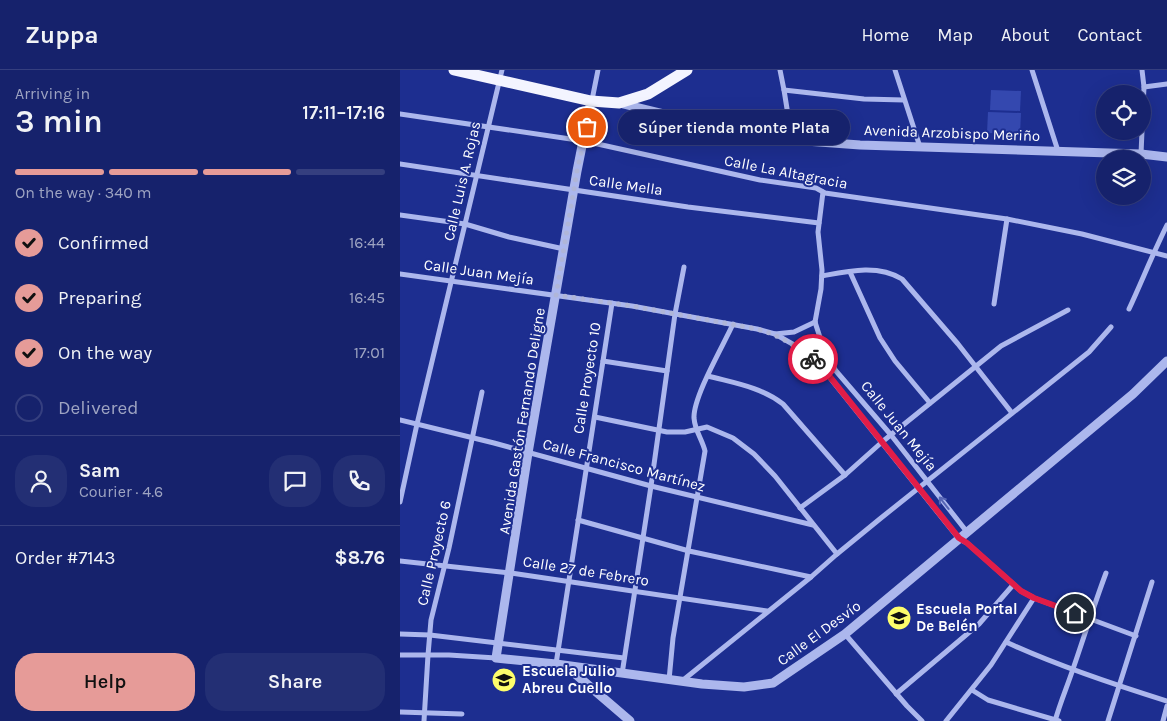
<!DOCTYPE html>
<meta charset="utf-8">
<style>
:root{--surface:#16226c;--page:#232f74;--text:#f1f3f6;--muted:#9ea4c2;--line:#353f7f;--accent:#e69b98}
body{margin:0;font-family:Karla,sans-serif;background:var(--page);color:var(--text);height:100vh;display:flex;flex-direction:column;font-size:19px;white-space:nowrap}
*{box-sizing:border-box;margin:0}
p{font-size:16px;color:var(--muted)}
.icon{flex:none;width:28px;height:28px;fill:none;stroke:currentColor;stroke-width:2;stroke-linecap:round;stroke-linejoin:round}
.map{position:relative;flex:1;overflow:hidden}
.drawer{display:flex;flex-direction:column;background:var(--surface);width:400px}
.drawer>*{flex:none}
.fabs{position:absolute;left:696px;top:15px;display:grid;gap:10px}
.fabs a{display:grid;place-items:center;width:55px;height:55px;border-radius:50%;background:var(--surface);box-shadow:0 5px 20px #0002,0 0 0 1px var(--line);font-size:25px}
.pin{position:absolute;display:grid;place-items:center;width:42px;height:42px;color:#fff;margin:-21px;border:2px solid #fff;border-radius:50%;box-shadow:0 1px 5px #0007}
.courier{position:absolute;display:grid;place-items:center;width:50px;height:50px;margin:-25px;border:4px solid #e11d48;border-radius:50%;background:#fff;color:#222;box-shadow:0 1px 6px #0007}
.bubble{position:absolute;height:35px;border-radius:18px;background:var(--surface);box-shadow:0 5px 20px #0002,0 0 0 1px var(--line);font-size:16px;font-weight:600;line-height:35px;text-align:center}
.overview em{font-style:normal;font-weight:600}
.overview div{display:flex;flex-direction:column-reverse}
.overview{display:flex;align-items:center;justify-content:space-between;height:85px;padding:0 15px}
h1{font-size:32px;font-weight:600;line-height:38px}
.bar{display:grid;grid-template-columns:repeat(4,1fr);gap:8px 5px;align-content:center;height:60px;padding:0 15px}
.bar i{height:6px;border-radius:4px;background:var(--line)}
.bar .active{background:var(--accent)}
.bar p{grid-column:span 4}
.line{display:flex;align-items:center;gap:12px;padding:0 15px;border-top:1px solid var(--line)}
.line div{flex:1}
.round{display:grid;place-items:center;flex:none;width:52px;height:52px;border-radius:20px;background:var(--page)}
ol{padding:0 15px;list-style:none}
li{display:flex;align-items:center;gap:15px;height:55px}
li p{margin-inline-start:auto}
li .icon{padding:5px;border-radius:50%;background:var(--accent);color:#111;stroke-width:4}
li:last-child{color:var(--muted)}
li i{width:28px;height:28px;border:2px solid var(--line);border-radius:50%}
.cta{display:flex;gap:10px;margin-top:auto;padding:10px 15px}
.cta a{flex:1;height:58px;border-radius:20px;background:var(--accent);color:#111;font-size:20px;font-weight:600;line-height:58px;text-align:center}
.cta a+a{background:var(--page);color:var(--text)}
header{display:flex;align-items:center;gap:30px;box-sizing:border-box;height:70px;padding:0 25px;background:var(--surface);border-bottom:1px solid var(--line)}
header strong{font-size:24px}
nav{display:flex;gap:28px;margin-inline-start:auto;font-size:18px}
main{display:flex;flex:1;min-height:0}
.map>svg:first-child{display:block}
.green{fill:#3448af}
.lines{fill:none;stroke-linecap:round;stroke-linejoin:round}
.minor{stroke:#acb7ed;stroke-width:5}
.tertiary{stroke:#acb7ed;stroke-width:9}
.primary{stroke:#f3f4ff;stroke-width:11}
.oneway{stroke:#5665b5}
.done{stroke:#b0b6d8;stroke-width:5;stroke-dasharray:0 9}
.route{stroke:#e11d48;stroke-width:6}
.labels{text-anchor:middle;stroke-width:4;stroke-linejoin:round;paint-order:stroke}
.street-label{font-size:15px;fill:#fff;stroke:#1d2e90}
.poi-label{font-size:15px;font-weight:bold;fill:#fff;stroke:#1d2e90;text-anchor:start}
</style>
<header>
<strong>Zuppa</strong>
<nav><a>Home</a><a>Map</a><a>About</a><a>Contact</a></nav>
</header>
<main>
<section class="drawer">
<div class="overview"><div><h1>3 min</h1><p>Arriving in</p></div><em>17:11–17:16</em></div>
<div class="bar"><i class="active"></i><i class="active"></i><i class="active"></i><i></i><p>On the way · 340 m</p></div>
<ol>
<li><svg class="icon" aria-label="check" viewBox="0 0 24 24"><path d="M5 12l5 5 9-10"/></svg>Confirmed<p>16:44</p></li>
<li><svg class="icon" aria-label="check" viewBox="0 0 24 24"><path d="M5 12l5 5 9-10"/></svg>Preparing<p>16:45</p></li>
<li><svg class="icon" aria-label="check" viewBox="0 0 24 24"><path d="M5 12l5 5 9-10"/></svg>On the way<p>17:01</p></li>
<li><i></i>Delivered</li>
</ol>
<div class="line" style="height:90px"><a class="round"><svg class="icon" aria-label="person" viewBox="0 0 24 24"><circle cx="12" cy="8" r="4"/><path d="M4 21q1-7 8-7t8 7"/></svg></a><div><b>Sam</b><p>Courier · 4.6</p></div><a class="round"><svg class="icon" aria-label="chat" viewBox="0 0 24 24"><path d="M4 5h16v11H9l-5 4z"/></svg></a><a class="round"><svg class="icon" aria-label="phone" viewBox="0 0 24 24"><path d="M5 4h4l2 5-3 2q2 4 5 5l2-3 5 2v4C11 20 4 13 5 4z"/></svg></a></div>
<div class="line" style="height:65px"><div>Order #7143</div><b>$8.76</b></div>
<div class="cta"><a>Help</a><a>Share</a></div>
</section>
<div class="map">
<svg width="767" height="651" viewBox="0 0 767 651">
<rect width="100%" height="100%" fill="#1d2e90"/>
<!-- green -->
<g class="green">
<path d="M591,20L621,21L620,41L590,40Z"/>
<path d="M588,42L621,43L620,64L587,63Z"/>
</g>
<g class="lines">
<!-- minor -->
<g class="minor">
<path d="M380,0L384,20L464,29L504,30"/>
<path d="M495,0L520,77"/>
<path d="M632,0L658,81"/>
<path d="M742,0L744,17L742,59"/>
<path d="M744,17L767,14"/>
<path d="M384,20L392,70"/>
<path d="M192,30L198,0"/>
<path d="M0,44L184,71L360,110L416,118L425,123L607,149L682,164L767,186"/>
<path d="M741,84L742,61"/>
<path d="M0,94L288,137L419,153"/>
<path d="M0,145L65,154L109,167L164,179"/>
<path d="M450,202L480,268L495,291L530,333"/>
<path d="M0,204L232,236L357,259L375,264L396,276L418,293L559,469L567,473L621,521L634,528L736,566"/>
<path d="M422,206C448,201 478,194 502,209L558,274L612,343"/>
<path d="M594,234L607,149"/>
<path d="M729,239C742,211 753,183 767,155"/>
<path d="M415,252C420,269 426,285 436,301L491,365L567,462"/>
<path d="M415,252L421,219L422,200L418,162L423,122"/>
<path d="M375,264L394,262L415,252"/>
<path d="M203,291L267,301"/>
<path d="M308,306C334,313 361,317 383,334L445,405"/>
<path d="M195,347L267,362H285L307,357L333,368L354,384L375,406L437,484"/>
<path d="M0,350L94,373L251,416L413,455"/>
<path d="M0,432L17,354L102,0"/>
<path d="M400,438L445,405L482,372L601,276L668,240"/>
<path d="M178,450L289,481L411,507"/>
<path d="M0,491L111,503L367,541"/>
<path d="M0,564L30,565L224,588"/>
<path d="M445,564L507,636L522,651"/>
<path d="M606,572C658,596 712,614 767,631"/>
<path d="M0,585H49L96,588"/>
<path d="M156,594L212,233"/>
<path d="M222,604L251,416L275,244L284,197"/>
<path d="M269,610L273,568L305,381C302,369 295,361 294,348C293,327 323,276 333,254"/>
<path d="M282,611L411,507L437,484L481,448L689,282L711,257"/>
<path d="M572,620L588,630L659,651"/>
<path d="M496,624L579,554L613,515"/>
<path d="M0,642L62,644"/>
<path d="M24,651L28,585L31,550L49,478L82,322"/>
<path d="M546,651L591,595L634,528"/>
<path d="M655,651C660,633 667,617 673,599C684,567 694,535 706,503"/>
<path d="M708,651L752,512"/>
<path d="M763,651L767,636"/>
</g>
<!-- tertiary -->
<g class="tertiary">
<path d="M191,31L177,101L128,383L96,588L156,594L302,614L344,617L373,613L445,564L733,324L767,291"/>
<path d="M219,33L310,55L392,70L460,75L741,84L767,87"/>
<path d="M166,596L230,651"/>
</g>
<!-- primary -->
<path class="primary" d="M54,0L191,31L219,33L248,24L287,0"/>
</g>
<!-- one-way arrows -->
<defs><path id="oneway-shaft" d="M-6 0H5M1.5-3L5.5 0L1.5 3" fill="none" stroke-width="1.6" stroke-linecap="round" stroke-linejoin="round" transform="scale(1.25)"/></defs>
<use class="oneway" href="#oneway-shaft" transform="translate(544 433) rotate(-128)"/>
<g class="lines">
<!-- done -->
<path class="done" d="M187,57L177,101L156,225L232,236L357,259C378,265 396,275 413,289"/>
<!-- route -->
<path class="route" d="M413,289L426,302L559,468L567,473L621,521L634,528L675,543"/>
</g>
<!-- icons -->
<defs>
<symbol id="school-disc" viewBox="-11 -11 22 22"><circle r="9.5" fill="#fdfd6b" stroke="#1d2e90"/><path d="M0-5L7-2L0 1L-7-2ZM-4 1L0 2.5L4 1V4Q0 6-4 4Z" fill="#111"/></symbol>
</defs>
<g fill-rule="evenodd">
<use href="#school-disc" x="485" y="534" width="28" height="28"/>
<use href="#school-disc" x="90" y="596" width="28" height="28"/>
</g>
<g class="labels">
<!-- street labels -->
<g class="street-label">
<text transform="translate(552 63) rotate(2)" y="5">Avenida Arzobispo Meriño</text>
<text transform="translate(386 102) rotate(11)" y="5">Calle La Altagracia</text>
<text transform="translate(62 111) rotate(-77)" y="5">Calle Luis A. Rojas</text>
<text transform="translate(226 115) rotate(8)" y="5">Calle Mella</text>
<text transform="translate(79 202) rotate(8)" y="5">Calle Juan Mejía</text>
<text transform="translate(187 308) rotate(-81)" y="5">Calle Proyecto 10</text>
<text transform="translate(122 351) rotate(-81)" y="5">Avenida Gastón Fernando Deligne</text>
<text transform="translate(499 356) rotate(51)" y="5">Calle Juan Mejía</text>
<text transform="translate(224 395) rotate(15)" y="5">Calle Francisco Martínez</text>
<text transform="translate(34 483) rotate(-77)" y="5">Calle Proyecto 6</text>
<text transform="translate(186 501) rotate(9)" y="5">Calle 27 de Febrero</text>
<text transform="translate(419 563) rotate(-36)" y="5">Calle El Desvío</text>
</g>
<!-- poi labels -->
<g class="poi-label">
<text x="516" y="544">Escuela Portal<tspan x="516" dy="17">De Belén</tspan></text>
<text x="122" y="606">Escuela Julio<tspan x="122" dy="17">Abreu Cuello</tspan></text>
</g>
</g>
</svg>
<div class="fabs">
<a><svg class="icon" aria-label="locate" viewBox="0 0 24 24"><circle cx="12" cy="12" r="6"/><path d="M12 2v4M12 18v4M2 12h4M18 12h4"/></svg></a>
<a><svg class="icon" aria-label="layers" viewBox="0 0 24 24"><path d="M12 4l9 5-9 5-9-5zM3 14l9 5 9-5"/></svg></a>
</div>
<div class="pin" style="left:187px;top:57px;background:#ea580c"><svg class="icon" aria-label="bag" viewBox="0 0 24 24"><path d="M5 8h14l-1 12H6zM9 8a3 3 0 0 1 6 0"/></svg></div>
<div class="pin" style="left:675px;top:543px;background:#1f2937"><svg class="icon" aria-label="home" viewBox="0 0 24 24"><path d="M3 11l9-7 9 7M6 9v11h12V9"/></svg></div>
<div class="courier" style="left:413px;top:289px"><svg class="icon" aria-label="bike" viewBox="0 0 24 24"><circle cx="6" cy="16" r="4"/><circle cx="18" cy="16" r="4"/><path d="M6 16l4-8h5l3 8M10 8l3 8H6M13 5h3"/></svg></div>
<div class="bubble" style="left:218px;top:40px;width:232px">Súper tienda monte Plata</div>
</div>
</main>
